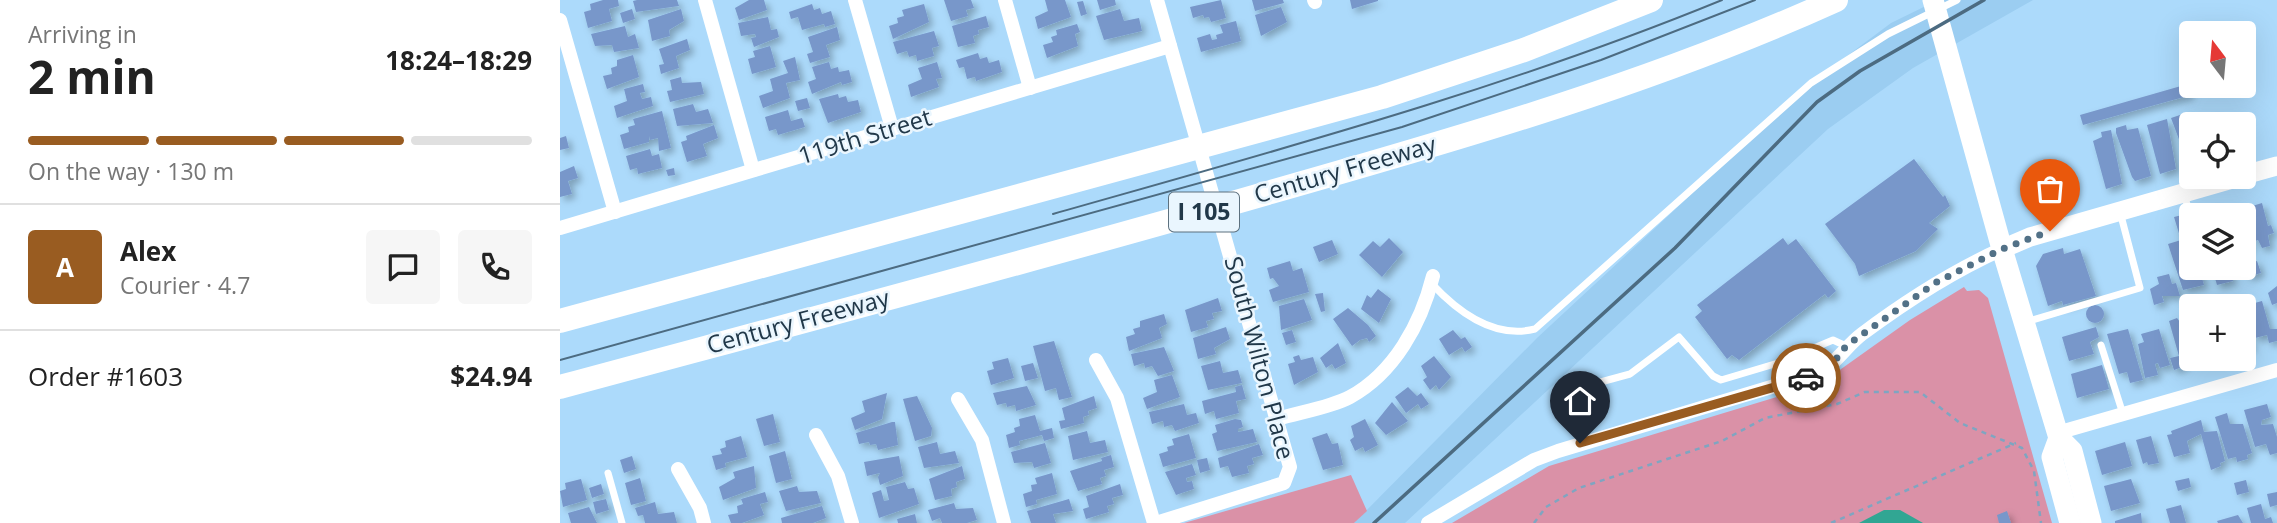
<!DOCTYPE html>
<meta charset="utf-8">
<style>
:root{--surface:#fff;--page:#f6f6f6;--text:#222;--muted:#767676;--line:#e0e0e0;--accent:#995c21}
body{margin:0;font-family:"Open Sans",sans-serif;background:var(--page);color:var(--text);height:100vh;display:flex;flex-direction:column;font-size:26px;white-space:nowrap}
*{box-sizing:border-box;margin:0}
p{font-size:23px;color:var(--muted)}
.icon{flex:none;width:38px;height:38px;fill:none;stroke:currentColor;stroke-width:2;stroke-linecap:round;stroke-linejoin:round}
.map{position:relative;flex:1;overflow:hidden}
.sheet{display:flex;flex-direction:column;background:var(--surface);width:560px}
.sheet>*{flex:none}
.needle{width:46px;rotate:344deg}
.controls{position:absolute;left:1619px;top:21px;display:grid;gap:14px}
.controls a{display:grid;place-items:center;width:77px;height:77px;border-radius:7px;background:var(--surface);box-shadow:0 7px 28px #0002;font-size:35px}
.pin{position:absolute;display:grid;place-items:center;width:60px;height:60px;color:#fff;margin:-72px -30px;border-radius:50% 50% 50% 0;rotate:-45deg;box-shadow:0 0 7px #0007}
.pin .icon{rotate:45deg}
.courier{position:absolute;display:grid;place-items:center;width:70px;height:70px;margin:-35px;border:5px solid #995c21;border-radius:50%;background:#fff;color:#222;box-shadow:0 2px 9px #0007}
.headline em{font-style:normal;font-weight:700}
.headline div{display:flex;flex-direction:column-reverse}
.headline{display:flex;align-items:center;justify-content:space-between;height:119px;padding:0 28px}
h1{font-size:46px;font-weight:700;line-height:52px}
.bar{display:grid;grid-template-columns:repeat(4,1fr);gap:10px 7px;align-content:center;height:84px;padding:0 28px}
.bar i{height:9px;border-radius:5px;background:var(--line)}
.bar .active{background:var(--accent)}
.bar p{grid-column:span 4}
.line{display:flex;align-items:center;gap:18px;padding:0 28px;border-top:2px solid var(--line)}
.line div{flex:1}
.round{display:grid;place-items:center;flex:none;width:74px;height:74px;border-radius:7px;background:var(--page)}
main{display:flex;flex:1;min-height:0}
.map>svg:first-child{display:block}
.built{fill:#9bcdf1}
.green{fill:#da91a7}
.water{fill:#31a693}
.building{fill:#7897ca;filter:url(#shadow)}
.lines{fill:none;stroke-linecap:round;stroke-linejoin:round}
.path{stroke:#7fa5c1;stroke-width:2.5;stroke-dasharray:5 5;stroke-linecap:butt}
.lane{stroke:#fff;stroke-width:7}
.street{stroke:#fff;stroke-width:14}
.secondary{stroke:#fff;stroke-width:19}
.primary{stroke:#fff;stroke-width:21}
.highway{stroke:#fff;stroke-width:24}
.tram{stroke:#4c6b81;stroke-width:2}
.rail{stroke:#4c6b81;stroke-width:3.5}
.done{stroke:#527187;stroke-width:7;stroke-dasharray:0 12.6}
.route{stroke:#995c21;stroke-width:9}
.labels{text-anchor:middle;stroke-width:5;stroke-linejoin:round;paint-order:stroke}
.shield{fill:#eaf6fe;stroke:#5d717f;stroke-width:2}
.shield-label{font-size:23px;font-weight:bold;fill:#213849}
.street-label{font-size:24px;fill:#213849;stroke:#eaf6fe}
</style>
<main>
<section class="sheet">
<div class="headline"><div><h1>2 min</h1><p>Arriving in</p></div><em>18:24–18:29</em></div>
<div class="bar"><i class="active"></i><i class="active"></i><i class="active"></i><i></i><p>On the way · 130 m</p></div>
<div class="line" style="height:126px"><b class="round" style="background:var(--accent);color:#fff">A</b><div><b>Alex</b><p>Courier · 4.7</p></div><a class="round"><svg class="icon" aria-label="chat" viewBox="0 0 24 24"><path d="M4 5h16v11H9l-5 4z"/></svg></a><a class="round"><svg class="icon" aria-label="phone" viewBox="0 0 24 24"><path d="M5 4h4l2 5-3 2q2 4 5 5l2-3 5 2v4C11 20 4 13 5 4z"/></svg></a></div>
<div class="line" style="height:91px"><div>Order #1603</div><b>$24.94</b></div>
</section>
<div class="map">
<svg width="1717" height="523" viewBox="0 0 1717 523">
<defs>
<filter id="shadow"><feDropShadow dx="4" dy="4" stdDeviation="3.5" flood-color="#0004"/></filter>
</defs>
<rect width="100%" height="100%" fill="#acdafb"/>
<!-- built -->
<path class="built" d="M1378,0H1473L1353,68L1268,129L845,523H794L977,338L1251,83L1331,23Z"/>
<!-- green -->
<g class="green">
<path d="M1404,287L1407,291L1419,290L1428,298L1492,523H892L989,466L1260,384L1350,320Z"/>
<path d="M791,475L807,511L794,523H624Z"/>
</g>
<!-- water -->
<path class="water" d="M1324,510H1340L1363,523H1299Z"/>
<!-- building -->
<g class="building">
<path d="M43,0H58L59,6L49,9L52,21L28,28L24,12L31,10L30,4Z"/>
<path d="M77,0H117L119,6L76,12L73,1Z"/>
<path d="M189,0H204L207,10L179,20L175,8Z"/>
<path d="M384,0H411L414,8L406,10L408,16L391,21Z"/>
<path d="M485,0H505L511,17L478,29L475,17L488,11Z"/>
<path d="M537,0H555L556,5L540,10Z"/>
<path d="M661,0L666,18L651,22L649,17L644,18L643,15L633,18L630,7Z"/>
<path d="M692,0H723L724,3L695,11Z"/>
<path d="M790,0H818V1L792,9Z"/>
<path d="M523,1L527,14L521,16L517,2Z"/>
<path d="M252,4L254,10L260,8L262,14L271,11L275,24L265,27L264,24L242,30L238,17L231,19L229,12Z"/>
<path d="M364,4L369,22L333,39L329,26L338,23L337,18L344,16L342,10Z"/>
<path d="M721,7L727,22L701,36L695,15Z"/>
<path d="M72,9L75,19L63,23L60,13Z"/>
<path d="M121,9L124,21L109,30L110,36L92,41L88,20Z"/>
<path d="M560,9L564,21L579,18L582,31L544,40L536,16Z"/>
<path d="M426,16L429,27L418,30L419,34L413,36L415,43L398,47L392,26Z"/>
<path d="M208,17L211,30L217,29L219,37L194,47L191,38L196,37L195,34L181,36L178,23Z"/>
<path d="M676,21L681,41L641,52L637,38L650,34L652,40L657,39L656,35L663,33L660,25Z"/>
<path d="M517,24L520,32L515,34L518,46L487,58L483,45L493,42L491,37L497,35L496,30Z"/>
<path d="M65,26L68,37L75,34L79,48L54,52L52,45L35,46L31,34Z"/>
<path d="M277,27L280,40L266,45L270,57L250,63L247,54L253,52L248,37Z"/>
<path d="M374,31L379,46L372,48L374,56L357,61L356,55L349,57L347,51L337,54L333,42Z"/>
<path d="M127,39L130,50L116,56L119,68L101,74L99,65L104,64L99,49Z"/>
<path d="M210,46L216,67L192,74L188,59L195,57L193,51Z"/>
<path d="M418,53L420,59L427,57L429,63L439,60L442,72L416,81L415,77L407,79L404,67L399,68L396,60Z"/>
<path d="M73,55L79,77L47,89L43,76L52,74L51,68L57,66V60Z"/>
<path d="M235,57L240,80L226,83L230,98L203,108L199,96L213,91L210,79L228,73L223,61Z"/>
<path d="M269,62L271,69L278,67L279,72L289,70L292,82L282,85L281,82L252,94L248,82L256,79L252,67Z"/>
<path d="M377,62L382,78L376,79L379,87L351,97L348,85L362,79L358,68Z"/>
<path d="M121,77L122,83L141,82L144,94L110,102L107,91L112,90L110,80Z"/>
<path d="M83,84L85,92L80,93L82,99L91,97L93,106L57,118L54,106L67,101L64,89Z"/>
<path d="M1628,84L1631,95L1523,125L1520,115Z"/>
<path d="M278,94L279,98L286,96L288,102L298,100L301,112L268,123L259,99Z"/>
<path d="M247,98L250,108L238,111L235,101Z"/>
<path d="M133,104L136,112L148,109L153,123L117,126L113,109Z"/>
<path d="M228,110L231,121L242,118L245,127L218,135L216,129L209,131L205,117Z"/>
<path d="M102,111L111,148L99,151L98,138L90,140L89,136V142L64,149L60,135L69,132L68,127L75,125L73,119Z"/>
<path d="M1626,113L1629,122L1634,121L1635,124H1631L1629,166L1611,118Z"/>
<path d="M1607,119L1616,169L1600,174L1587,125Z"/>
<path d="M154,125L158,138L143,144L147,156L127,162L121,142L127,140L126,136Z"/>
<path d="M1566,125L1567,130L1578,128L1591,176L1575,181L1572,177L1556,133V128Z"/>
<path d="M1551,130L1562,184L1546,189L1533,141L1542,137L1541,132Z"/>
<path d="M6,136L9,148L0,150V138Z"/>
<path d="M90,149L92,156L99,154L102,168L78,174L77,168L70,170L66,156Z"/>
<path d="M1354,159L1383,197L1385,195L1390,206L1369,223L1378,229L1356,251L1299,276L1295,264L1265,224Z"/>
<path d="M14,166L18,178L8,181L12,194L0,197V172Z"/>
<path d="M114,168L115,175L108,176L106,170Z"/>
<path d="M1702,203L1708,226L1711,225L1714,233L1708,235L1710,246L1702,248L1698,240L1695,241L1686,208Z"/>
<path d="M1626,214L1631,231V268H1639L1644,285L1623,290L1608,244L1621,240L1614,217Z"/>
<path d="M1684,225L1691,248L1684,250Z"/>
<path d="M829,238L843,252L822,277L799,255L813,241L820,247Z"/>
<path d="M1223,238L1228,245L1236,239L1276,291L1268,298L1265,294L1179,360L1172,355L1167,359L1135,317L1142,311L1137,305Z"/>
<path d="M772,240L778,254L759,262L753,247Z"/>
<path d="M1503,248L1504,254L1520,249L1536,296L1503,305L1502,301L1488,306L1476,266L1483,254Z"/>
<path d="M730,261L733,271L742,268L749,292L713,302L709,290L719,286L713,278L710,279L707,268Z"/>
<path d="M1697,261L1701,273L1688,277L1684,265Z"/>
<path d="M1652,268H1669L1673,281L1657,285Z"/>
<path d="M1609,274L1612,284L1616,283L1620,296H1602L1604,302L1594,305L1590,289L1599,284L1597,277Z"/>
<path d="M1717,286V303L1712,305L1708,293Z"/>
<path d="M818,289L831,299L819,323L801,309L807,295L811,298Z"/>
<path d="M763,293L765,311L761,312L755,294Z"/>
<path d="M658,298L662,311L652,313L654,319L646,321L648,327L631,332L625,310Z"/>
<path d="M744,299L752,320L721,330L719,306Z"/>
<path d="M1702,301L1710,329H1717V341L1709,343L1707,335L1695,338L1688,314L1694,313L1691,304Z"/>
<circle cx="1535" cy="314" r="9"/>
<path d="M788,308L808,325L816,336L809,342L807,338L800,340L792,346L773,319Z"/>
<path d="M604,314L607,324L599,328L602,338L569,351L566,337L575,334L573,329L580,327V321Z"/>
<path d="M1617,318L1620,322L1625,320L1631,351L1622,356L1625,366L1614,370L1610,358L1619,356L1609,321Z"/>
<path d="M1684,324L1692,347L1684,350Z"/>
<path d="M666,327L670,339L654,348L656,354L638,359L633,338Z"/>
<path d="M1536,327L1539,337L1530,342L1534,354L1509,361L1502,337Z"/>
<path d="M1568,329L1583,380L1570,383L1567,372L1559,374L1547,334Z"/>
<path d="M1599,329L1610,365L1600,368L1598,363L1595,364L1598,375L1585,378L1578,344L1584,342L1581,334Z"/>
<path d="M732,330L736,342L726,345L722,333Z"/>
<path d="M893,330L901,339L905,337L912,347L905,352L902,347L889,355L879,339Z"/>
<path d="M494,341L512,397L499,400L496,388L485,391L473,346Z"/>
<path d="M778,343L786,363L775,369L772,364L766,368L760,358Z"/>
<path d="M604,347L614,371L598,376L592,366L585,368L584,363L574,366L571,354Z"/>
<path d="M739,355L741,360L753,357L758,372L734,385L728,364L735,362L733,357Z"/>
<path d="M874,356L891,377L879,390L876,385L870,390L863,380L867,377L861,366Z"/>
<path d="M448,358L454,378L431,385L427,371L434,369L432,362Z"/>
<path d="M660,361L663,373L678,370L682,383L648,390L641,366Z"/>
<path d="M473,363L478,378L465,381L461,366Z"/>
<path d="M1542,365L1549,389L1517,398L1511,374Z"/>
<path d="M612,375L620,397L587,409L583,398L597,392L594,380Z"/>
<path d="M682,385L686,399L676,401L679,413L656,419L654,411L645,414L642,401L676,392L675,387Z"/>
<path d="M467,386L476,405L456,411L455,405L447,407L446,403L437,405L433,393Z"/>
<path d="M848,387L857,396L861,393L869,404L861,409L858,404L846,413L835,397Z"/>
<path d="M327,393L322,419L295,430L291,418L305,412L302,401Z"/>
<path d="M357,396L372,428L371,436L355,441L343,399Z"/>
<path d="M534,396L537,408L528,411L529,415L523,417L524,423L501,429L499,421L505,420L502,408Z"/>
<path d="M832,402L848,421L826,435L815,423Z"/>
<path d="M624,404L627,415L636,413L639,423L615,431L612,425L604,427L603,421L592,424L589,412Z"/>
<path d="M1707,404L1711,417L1702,420L1701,425L1713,424L1717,437V453L1710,455L1706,444L1695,447L1684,410Z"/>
<path d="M1667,413L1670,424H1683L1692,453L1687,455L1688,459L1677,462L1676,457L1668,459L1655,417Z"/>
<path d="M213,414L220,442L204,446L196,419Z"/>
<path d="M475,415L480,431L492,428L494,438L484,441L482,435L459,441L460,445L449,448L446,435L455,432L454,428L460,426L459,419Z"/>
<path d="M675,419L681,420L683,427L678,429V432L693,429L697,442L657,451L652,434L657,432L655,425Z"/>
<path d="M805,419L818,445L805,452L803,447L795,451L790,440L794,437L791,426Z"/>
<path d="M1641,420L1644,432L1657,431L1665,461L1660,463L1661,466L1651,470L1641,434L1627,441L1630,453L1614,457L1607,435L1612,434L1611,431Z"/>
<path d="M332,422H335L338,445L318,450L316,444L310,445L309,442L299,444L296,433Z"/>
<path d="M527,431L530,443L545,440L548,452L513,460L508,436Z"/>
<path d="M767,433L772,444L778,443L783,465L763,470L752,438Z"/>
<path d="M629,434L636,458L603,467L599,454L608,451L607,447L614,445L612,439Z"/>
<path d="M181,436L187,457L165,463L166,467L156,470L152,456L162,454L160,449L166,447L165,441Z"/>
<path d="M1591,436L1599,463L1588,465L1587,462L1583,464L1576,440Z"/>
<path d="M377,442L380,454L395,451L399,463L364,468L358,447Z"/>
<path d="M1565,442L1572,466L1542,475L1535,451Z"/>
<path d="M485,443L491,463L474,468L472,462L454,463L451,452Z"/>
<path d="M699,444L703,455L692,458L694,464L687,466L689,473L672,477L668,466L660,468L658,458Z"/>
<path d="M225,451L232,479L216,483L209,456Z"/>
<path d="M551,455L554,467L544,470L546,476L540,478L542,484L518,491L510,471L542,461L541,458Z"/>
<path d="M72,456L76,469L64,473L60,460Z"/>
<path d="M339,456L343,476L320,485L318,477L320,473L307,476L304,462Z"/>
<path d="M647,458L650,470L640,473L637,460Z"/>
<path d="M632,464L636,475L626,478L627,482L632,481L634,489L616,495L605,472Z"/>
<path d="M194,466L196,488L163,500L159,487L175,478L173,472Z"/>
<path d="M402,466L405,479L396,482L397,487L391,489L392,496L375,500L369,479Z"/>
<path d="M492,473L497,494L476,500L477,504L466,507L463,494L472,491L471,485L477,484L475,478Z"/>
<path d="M80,478L86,501L71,505L65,483Z"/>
<path d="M1629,478L1631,487L1618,491L1615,481Z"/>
<path d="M21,479L27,500L3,507L0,491L6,489L5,483Z"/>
<path d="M1571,479L1580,503L1551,511L1544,486Z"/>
<path d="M1686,480L1689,492L1677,495L1674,483Z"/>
<path d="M345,482L348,489L354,488L359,504L319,518L312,493L321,490L324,501L329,500L326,487Z"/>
<path d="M41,484L44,494L32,498L29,488Z"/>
<path d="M560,484L563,495L552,498L554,504L547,506L549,512L526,519L523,509L529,507L526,496Z"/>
<path d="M237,486L239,492L257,491L261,503L226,511L219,491Z"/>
<path d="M205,492L208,502L200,504L204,515L182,523H171L168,515L178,513L177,506L183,504L181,499Z"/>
<path d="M1717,492V505L1710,507L1707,494Z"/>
<path d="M46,499L49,510L36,514L33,502Z"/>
<path d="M509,499L513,511L493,514L496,523H471L467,511Z"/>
<path d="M95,502L98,514L114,512L117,523H85L83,515L78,516L75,508Z"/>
<path d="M394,503L396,509L413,508L417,520L407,523H382L380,518L372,521L368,510Z"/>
<path d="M1701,504L1705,519L1711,517L1713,523H1691L1687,508Z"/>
<path d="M1621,505L1626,523H1610L1606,509Z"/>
<path d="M262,506L266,518L253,523H222L221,518Z"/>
<path d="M29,507L37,523H11L8,513Z"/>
<path d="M1447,511L1451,523H1439L1437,515Z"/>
<path d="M1581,513L1582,523H1555V521Z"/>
<path d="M355,514L357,523H338L337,519Z"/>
<path d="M1678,515L1683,523H1658L1657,521Z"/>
</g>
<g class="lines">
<!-- path -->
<g class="path">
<path d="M974,523L986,507L1019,488L1162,441L1205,418L1277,404L1305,392H1360L1400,423L1462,448L1474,471L1481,523"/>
<path d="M1271,523L1456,443"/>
</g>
<!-- lane -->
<g class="lane">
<path d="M1624,194L1631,218"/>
<path d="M1644,268H1645"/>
<path d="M872,284C899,313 935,339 975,329L1251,83L1328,34L1397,0"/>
<path d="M1466,322L1580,288L1560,212"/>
<path d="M1541,345L1563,414"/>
<path d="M1037,383L1070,374L1119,337L1153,376L1161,380L1218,363L1273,340L1286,346"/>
<path d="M48,473L62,523"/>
</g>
<!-- street -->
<g class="street">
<path d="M145,0L193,170"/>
<path d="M295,0L332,128"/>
<path d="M445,0L470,88"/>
<path d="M754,0L755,2"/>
<path d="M0,20L55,212"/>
<path d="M0,228L610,46"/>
<path d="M536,360L557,398L594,523"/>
<path d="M398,399L422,440L444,523"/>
<path d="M717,419C740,412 769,408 790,397C834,373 861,324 873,276"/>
<path d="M1497,433L1717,370"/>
<path d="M256,435L278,476L292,523"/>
<path d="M118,469L140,508L144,523"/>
<path d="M596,523L724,483L730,467L597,0"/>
<path d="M868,523L974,460L998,451L1258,373C1276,364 1286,346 1302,334C1346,301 1391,272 1442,249"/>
</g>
<!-- secondary -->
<g class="secondary">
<path d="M1684,175L1717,166"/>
<path d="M1442,249L1470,237L1679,177"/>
</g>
<!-- primary -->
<g class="primary">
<path d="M1373,0L1442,249L1499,438L1512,451L1531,523"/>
<path d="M1499,438L1492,457L1510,523"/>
</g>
<!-- highway -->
<g class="highway">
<path d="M0,321L822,97L964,50L1091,0"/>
<path d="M0,387C237,323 475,260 711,192C901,138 1095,82 1276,0"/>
</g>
<!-- tram -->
<g class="tram">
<path d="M493,214C718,150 945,89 1162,0"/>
<path d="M0,360L842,127L1041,60L1195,0"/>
</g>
<!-- rail -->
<path class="rail" d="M814,523L1115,248L1257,102L1300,71L1424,0"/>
</g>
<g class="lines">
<!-- done -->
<path class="done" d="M1246,378L1270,367L1286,346L1375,283L1442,249L1490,231"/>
<!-- route -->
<path class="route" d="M1020,443L1246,378"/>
</g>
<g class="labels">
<!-- shield labels -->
<rect class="shield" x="609" y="192.5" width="70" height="39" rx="5"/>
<g class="shield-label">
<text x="644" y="220">I 105</text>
</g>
<!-- street labels -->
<g class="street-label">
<text transform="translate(305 137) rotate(-17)" y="8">119th Street</text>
<text transform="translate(785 170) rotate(-16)" y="8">Century Freeway</text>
<text transform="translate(238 322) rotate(-15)" y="8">Century Freeway</text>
<text transform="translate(699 358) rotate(75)" y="8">South Wilton Place</text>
</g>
</g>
</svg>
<div class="controls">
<a><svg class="needle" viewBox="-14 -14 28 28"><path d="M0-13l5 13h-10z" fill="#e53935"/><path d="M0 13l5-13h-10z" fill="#767676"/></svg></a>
<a><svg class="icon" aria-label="locate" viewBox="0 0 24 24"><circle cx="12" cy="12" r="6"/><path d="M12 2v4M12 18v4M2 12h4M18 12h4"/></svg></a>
<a><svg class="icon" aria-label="layers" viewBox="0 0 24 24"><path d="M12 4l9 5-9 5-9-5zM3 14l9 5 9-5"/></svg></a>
<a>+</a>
</div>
<div class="pin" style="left:1490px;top:231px;background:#ea580c"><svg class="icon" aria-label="bag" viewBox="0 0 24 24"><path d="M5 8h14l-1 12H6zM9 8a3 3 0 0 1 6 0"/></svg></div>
<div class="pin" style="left:1020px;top:443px;background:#1f2937"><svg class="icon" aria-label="home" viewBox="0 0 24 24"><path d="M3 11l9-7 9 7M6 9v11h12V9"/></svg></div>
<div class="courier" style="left:1246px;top:378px"><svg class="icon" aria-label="car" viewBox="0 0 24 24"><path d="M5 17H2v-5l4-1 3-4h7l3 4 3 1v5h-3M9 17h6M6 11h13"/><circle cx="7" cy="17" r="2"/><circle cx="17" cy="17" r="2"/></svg></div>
</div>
</main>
